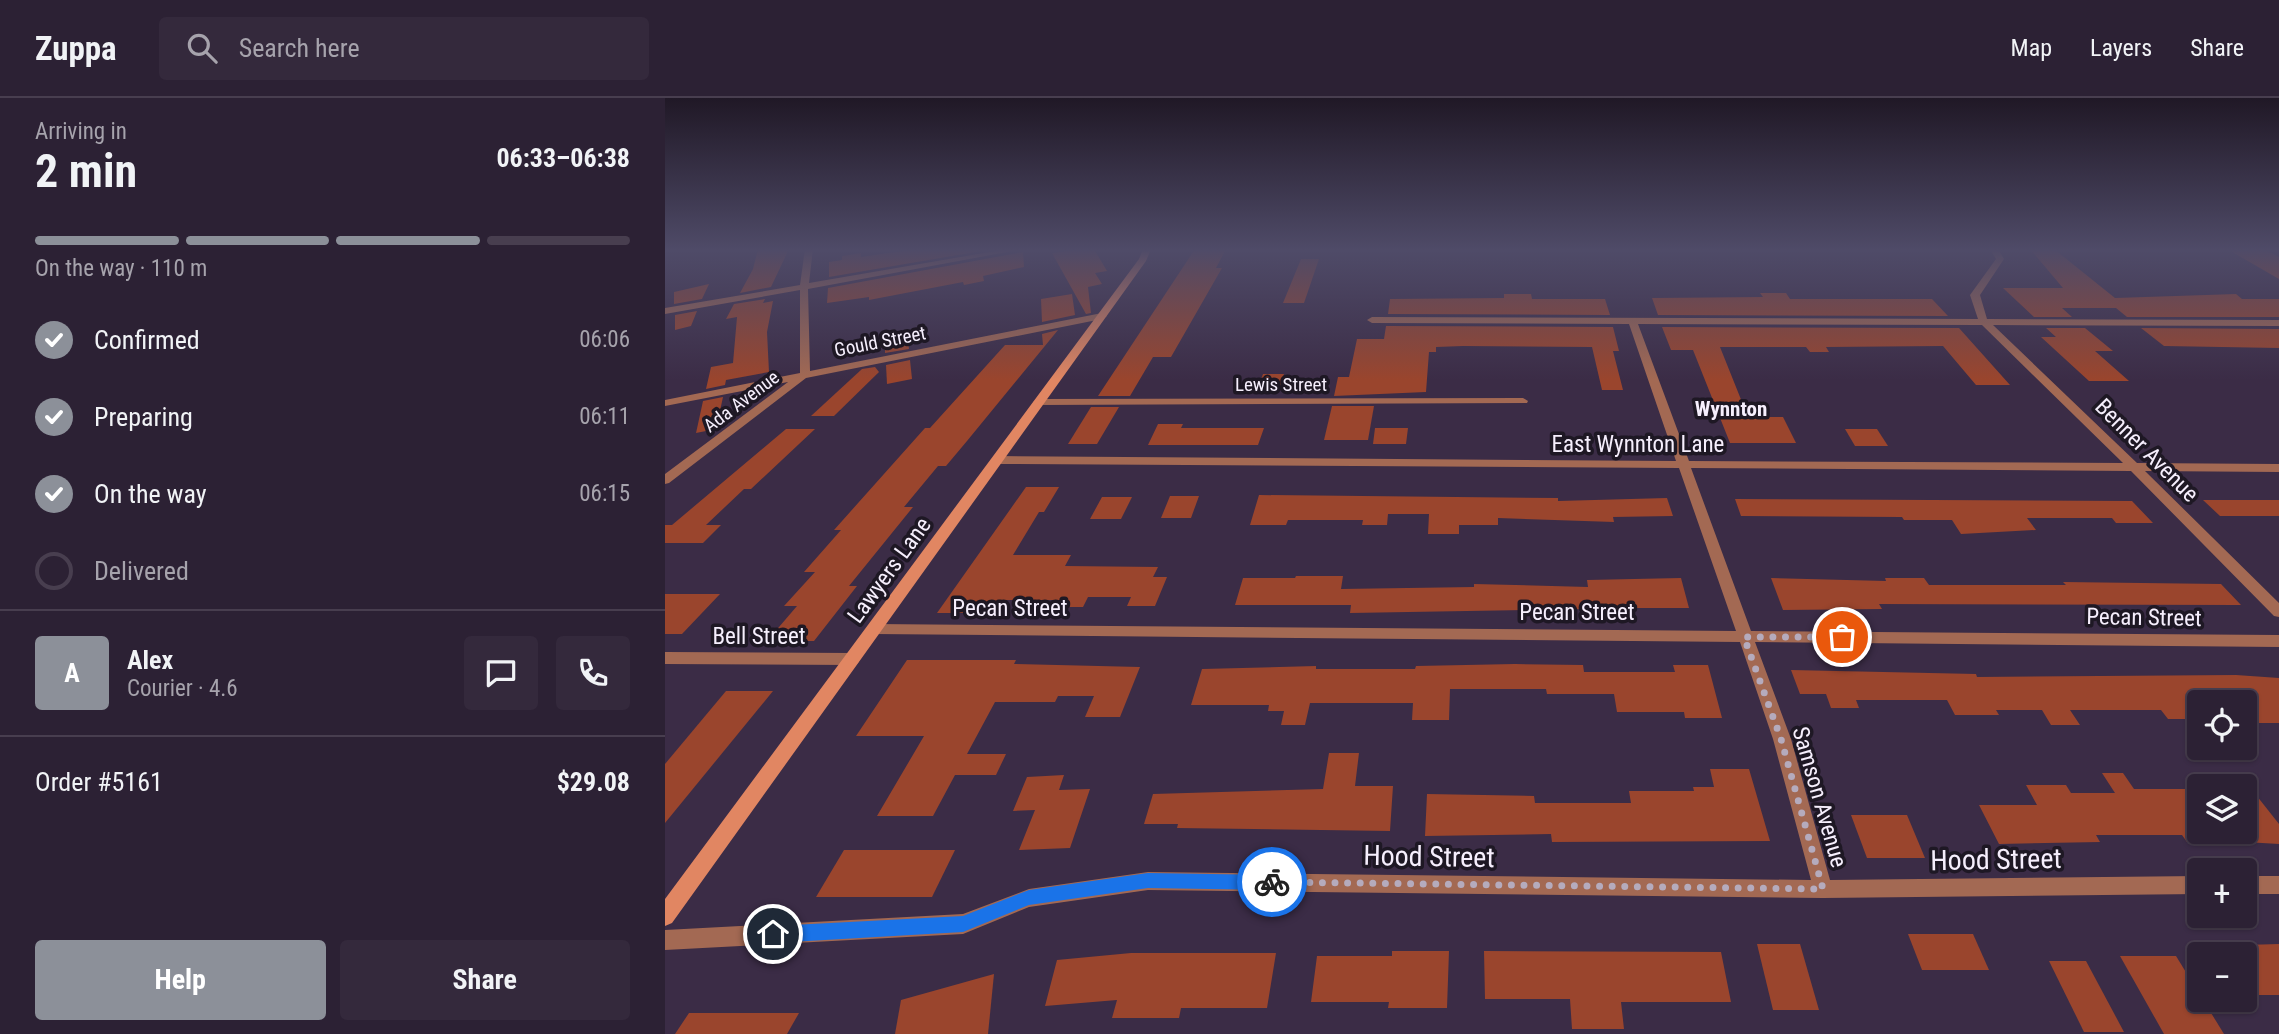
<!DOCTYPE html>
<meta charset="utf-8">
<style>
:root{--surface:#2c2134;--page:#34293c;--text:#f1f3f6;--muted:#a6a3ac;--line:#483e4f;--accent:#8c9099}
body{margin:0;font-family:"Roboto Condensed",sans-serif;background:var(--page);color:var(--text);height:100vh;display:flex;flex-direction:column;font-size:26px;white-space:nowrap}
*{box-sizing:border-box;margin:0}
p{font-size:23px;color:var(--muted)}
.icon{flex:none;width:38px;height:38px;fill:none;stroke:currentColor;stroke-width:2;stroke-linecap:round;stroke-linejoin:round}
.map{position:relative;flex:1;overflow:hidden}
.panel{display:flex;flex-direction:column;background:var(--surface);width:665px}
.panel>*{flex:none}
.fabs{position:absolute;left:1522px;top:592px;display:grid;gap:14px}
.fabs a{display:grid;place-items:center;width:70px;height:70px;border-radius:7px;background:var(--surface);box-shadow:0 2px 5px #0004,0 0 0 2px var(--line);font-size:35px}
.pin{position:absolute;display:grid;place-items:center;width:60px;height:60px;color:#fff;margin:-30px;border:4px solid #fff;border-radius:50%;box-shadow:0 2px 7px #0007}
.courier{position:absolute;display:grid;place-items:center;width:70px;height:70px;margin:-35px;border:5px solid #1a73e8;border-radius:50%;background:#fff;color:#222;box-shadow:0 2px 9px #0007}
.headline em{font-style:normal;font-weight:700}
.headline div{display:flex;flex-direction:column-reverse}
.headline{display:flex;align-items:center;justify-content:space-between;height:119px;padding:0 35px}
h1{font-size:46px;font-weight:700;line-height:52px}
.bar{display:grid;grid-template-columns:repeat(4,1fr);gap:10px 7px;align-content:center;height:84px;padding:0 35px}
.bar i{height:9px;border-radius:5px;background:var(--line)}
.bar .on{background:var(--accent)}
.bar p{grid-column:span 4}
.line{display:flex;align-items:center;gap:18px;padding:0 35px;border-top:2px solid var(--line)}
.line div{flex:1}
.round{display:grid;place-items:center;flex:none;width:74px;height:74px;border-radius:7px;background:var(--page)}
ol{padding:0 35px;list-style:none}
li{display:flex;align-items:center;gap:21px;height:77px}
li p{margin-inline-start:auto}
li .icon{padding:7px;border-radius:50%;background:var(--accent);color:#fff;stroke-width:4}
li:last-child{color:var(--muted)}
li i{width:38px;height:38px;border:4px solid var(--line);border-radius:50%}
.cta{display:flex;gap:14px;margin-top:auto;padding:14px 35px}
.cta a{flex:1;height:80px;border-radius:7px;background:var(--accent);color:#fff;font-size:28px;font-weight:700;line-height:80px;text-align:center}
.cta a+a{background:var(--page);color:var(--text)}
header{display:flex;align-items:center;gap:42px;box-sizing:border-box;height:98px;padding:0 35px;background:var(--surface);border-bottom:2px solid var(--line)}
header strong{font-size:33px}
nav{display:flex;gap:38px;margin-inline-start:auto;font-size:24px}
.search{width:490px;height:63px;background:var(--page);display:flex;align-items:center;gap:18px;box-sizing:border-box;padding:0 24px;border-radius:7px;color:var(--muted);font-size:26px}
main{display:flex;flex:1;min-height:0}
.map>svg:first-child{display:block}
.building{fill:#9a452d}
.lines{fill:none;stroke-linecap:round;stroke-linejoin:round}
.street{fill:#a36953;fill-rule:evenodd}
.secondary{fill:#e18662;fill-rule:evenodd}
.route{fill:#1a73e8}
.done{stroke:#b5abbd;stroke-width:7;stroke-dasharray:0 12.6}
.labels{text-anchor:middle;stroke-width:7;stroke-linejoin:round;paint-order:stroke}
.far-street-label{font-size:19px;fill:#f6effd;stroke:#1e1824}
.far-neighbourhood-label{font-size:21px;font-weight:bold;fill:#f6effd;stroke:#1e1824}
.street-label{font-size:23px;fill:#f6effd;stroke:#1e1824}
.near-street-label{font-size:28px;fill:#f6effd;stroke:#1e1824}
</style>
<header>
<strong>Zuppa</strong>
<div class="search"><svg class="icon" aria-label="search" viewBox="0 0 24 24"><circle cx="10" cy="10" r="6"/><path d="M15 15l6 6"/></svg>Search here</div>
<nav><a>Map</a><a>Layers</a><a>Share</a></nav>
</header>
<main>
<section class="panel">
<div class="headline"><div><h1>2 min</h1><p>Arriving in</p></div><em>06:33–06:38</em></div>
<div class="bar"><i class="on"></i><i class="on"></i><i class="on"></i><i></i><p>On the way · 110 m</p></div>
<ol>
<li><svg class="icon" aria-label="check" viewBox="0 0 24 24"><path d="M5 12l5 5 9-10"/></svg>Confirmed<p>06:06</p></li>
<li><svg class="icon" aria-label="check" viewBox="0 0 24 24"><path d="M5 12l5 5 9-10"/></svg>Preparing<p>06:11</p></li>
<li><svg class="icon" aria-label="check" viewBox="0 0 24 24"><path d="M5 12l5 5 9-10"/></svg>On the way<p>06:15</p></li>
<li><i></i>Delivered</li>
</ol>
<div class="line" style="height:126px"><b class="round" style="background:var(--accent);color:#fff">A</b><div><b>Alex</b><p>Courier · 4.6</p></div><a class="round"><svg class="icon" aria-label="chat" viewBox="0 0 24 24"><path d="M4 5h16v11H9l-5 4z"/></svg></a><a class="round"><svg class="icon" aria-label="phone" viewBox="0 0 24 24"><path d="M5 4h4l2 5-3 2q2 4 5 5l2-3 5 2v4C11 20 4 13 5 4z"/></svg></a></div>
<div class="line" style="height:91px"><div>Order #5161</div><b>$29.08</b></div>
<div class="cta"><a>Help</a><a>Share</a></div>
</section>
<div class="map">
<svg width="1614" height="936" viewBox="0 0 1614 936">
<rect width="100%" height="100%" fill="#3b2c46"/>
<!-- building -->
<g class="building">
<path d="M93,151H124L106,189L75,195L88,171Z"/>
<path d="M251,151H328L164,179V164L177,162V158L196,155V159Z"/>
<path d="M414,151H429L442,173L430,175L437,186L423,189L426,215L421,216L387,155Z"/>
<path d="M530,151H561L551,170H557L506,259H488L465,298H433Z"/>
<path d="M1365,151H1389L1450,200L1571,196L1577,201H1614V219H1462L1451,210H1397L1407,219H1369L1338,190H1398Z"/>
<path d="M1562,151H1599L1614,159V181Z"/>
<path d="M358,154L359,169L318,178L319,183L299,187L298,184L204,202V199L162,205L163,190Z"/>
<path d="M636,161H654L639,205H618Z"/>
<path d="M44,186L37,201L9,206V194Z"/>
<path d="M1095,195H1121L1125,201H1267L1283,218L993,217L987,200L1098,199Z"/>
<path d="M407,196L410,217L377,224L376,201Z"/>
<path d="M839,196H866L867,201H940L945,217L723,216L725,201L839,200Z"/>
<path d="M100,201L98,205L108,203L102,234L104,274L61,282L60,287L41,291L46,269L68,265L72,219L61,221L69,206Z"/>
<path d="M32,213L26,228L10,232V217Z"/>
<path d="M721,228L948,229L954,253H948L958,292H937L927,249L798,248L771,249V254H764L761,294L669,298L673,279H684L692,241H719Z"/>
<path d="M997,229L1294,230L1345,287H1311L1278,248L1161,249L1164,254H1145L1141,249H1055L1083,319H1118L1131,345H1065L1028,252H1006Z"/>
<path d="M1381,230H1420L1448,253H1430L1464,283H1424L1376,239H1391Z"/>
<path d="M1476,230L1614,231V250L1499,248Z"/>
<path d="M393,232L302,343L281,368H273L239,409H248L184,488H192L149,543H102L132,508H119L150,474H139L176,432H169L260,330H265L340,247H378L377,236Z"/>
<path d="M242,233L244,251L220,255V252Z"/>
<path d="M245,262L247,281L222,286L221,267Z"/>
<path d="M210,269L214,274L169,318H146L197,271Z"/>
<path d="M598,276H619L613,295H591Z"/>
<path d="M58,299L51,331L31,335L38,303Z"/>
<path d="M667,308H709L703,342H659Z"/>
<path d="M426,309H454L432,346H403Z"/>
<path d="M493,326H518L516,330H599L593,347H483Z"/>
<path d="M710,330H743L741,346H708Z"/>
<path d="M121,331H150L86,391H79L41,427H56L38,445H0V427H7Z"/>
<path d="M1180,331H1212L1223,348H1190Z"/>
<path d="M361,389H394L379,414H374L348,457H406L400,468L493,469L488,479H502L490,508H462L466,499H423L418,509H386L389,502H334L326,515H272Z"/>
<path d="M594,397L893,400V403L1002,400L1008,418L948,419L949,424L833,420V427H794V436H763L764,416H723L722,427H697L698,422H623L621,427H585Z"/>
<path d="M505,398H534L526,420H496Z"/>
<path d="M437,399H467L456,421H425Z"/>
<path d="M1070,401L1467,403L1488,425H1451L1447,420H1362L1371,432L1296,436L1287,422H1239L1237,419L1076,418Z"/>
<path d="M1538,402H1614V418H1555Z"/>
<path d="M631,478H678L676,491L809,489V486L923,489L922,482L1016,480L1024,510H967L969,516H927L926,511L685,515L686,507H570L578,480H630Z"/>
<path d="M1106,480L1221,483L1220,480H1259L1264,487H1401L1398,484L1556,486L1576,507L1214,506L1217,511L1118,512Z"/>
<path d="M0,496H55L17,536H0Z"/>
<path d="M242,562H351L349,566L475,569L455,619H420L429,598H393L390,604H330L302,656H341L331,677H290L268,718H212L259,638H191Z"/>
<path d="M850,566L918,567L919,574H1010L1008,567H1043L1057,620H1020L1019,614H952L949,596H882L881,591H785L784,622H747L748,605H645L640,627H616L619,613H603L604,607H526L537,571L651,568V571H750L751,568Z"/>
<path d="M1126,572L1311,576L1312,579L1571,577L1614,580V625H1580V604H1535V621H1503L1496,612H1405L1415,627H1386L1377,612H1331L1334,617H1290L1282,602H1191L1194,610H1166L1161,596H1135Z"/>
<path d="M61,593H108L0,725V666Z"/>
<path d="M664,655H694L690,688H728L725,733L512,730L513,726H479L488,696L658,691Z"/>
<path d="M1045,671H1084L1105,743L887,744L886,736L760,738L762,696L869,698L870,705H966L964,693H1029L1028,689H1049Z"/>
<path d="M1437,675H1458L1469,691H1535V744H1522L1517,737H1431L1435,744L1334,746L1314,707H1372L1361,687H1401L1406,695H1450Z"/>
<path d="M399,677L394,692L425,691L405,750L354,752L370,712L348,713L362,679Z"/>
<path d="M1580,683L1614,726V746L1580,744Z"/>
<path d="M1186,717H1242L1260,760H1202Z"/>
<path d="M179,752H290L267,799H151Z"/>
<path d="M1243,836H1308L1324,872H1257Z"/>
<path d="M1092,846H1135L1154,912H1108Z"/>
<path d="M1614,846V897H1580V847Z"/>
<path d="M727,853H784L782,910H723L724,904H646L652,858H727Z"/>
<path d="M819,853L1056,854L1066,904H956L959,931H907L905,901H820Z"/>
<path d="M466,855H611L602,910H516L514,920H447L452,902L380,908L392,862Z"/>
<path d="M1455,858H1511L1559,936H1499Z"/>
<path d="M1384,863H1421L1459,934H1419Z"/>
<path d="M329,876L323,936H230L236,902Z"/>
<path d="M24,915H134L122,936H10Z"/>
</g>
<g class="lines">
<!-- street -->
<g class="street">
<path d="M140,151H148L144,185L342,151H358L143,191L145,273L437,215L442,218L437,221L141,280L4,385L0,386V376L123,284L0,308V302L135,275V192L0,216V210L135,187Z"/>
<path d="M1325,151H1333L1339,161L1315,197L1322,221L1614,222V228L1328,227L1472,365L1614,366V374L1480,373L1614,505V519L1609,518L1466,373L1026,370L1086,533L1614,537V549L1090,544L1126,641L1165,782L1535,778V796L1158,800L483,792L364,809L298,836L0,852V832L298,816L364,791L483,774L1146,782L1108,641L1075,544L209,536L204,535L201,531L204,527L209,526L1071,533L1014,370L332,366L326,362L332,358L1011,363L964,226L707,225L702,222L707,219L1313,221L1305,197L1331,161ZM973,226L1317,227L1458,365L1024,363Z"/>
<path d="M858,300L863,303L862,305L374,307L368,304L374,301Z"/>
<path d="M0,554L187,555L193,557L195,561L193,565L187,567L0,566Z"/>
<rect x="1580" y="778" width="34" height="18"/>
</g>
<!-- secondary -->
<path class="secondary" d="M478,151H486L481,163L7,825L0,828V801L474,161Z"/>
</g>
<!-- sky -->
<linearGradient id="sky" x2="0" y2="1"><stop stop-color="#201826"/><stop offset="0.54" stop-color="#4f4b68"/><stop offset="1" stop-color="#4f4b68" stop-opacity="0"/></linearGradient>
<rect width="1614" height="282" fill="url(#sky)"/>
<!-- route -->
<path class="route" d="M483,775L607,777L615,784L607,792L483,790L364,807L298,834L108,845L100,836L108,828L298,818L364,792Z"/>
<g class="lines">
<!-- done -->
<path class="done" d="M607,784L1158,791L1116,641L1079,539H1177"/>
</g>
<g class="labels">
<!-- far-street labels -->
<g class="far-street-label">
<text transform="translate(215 243) rotate(-11)" y="7">Gould Street</text>
<text x="616" y="293">Lewis Street</text>
<text transform="translate(76 303) rotate(-37)" y="7">Ada Avenue</text>
</g>
<!-- far-neighbourhood labels -->
<g class="far-neighbourhood-label">
<text x="1066" y="318">Wynnton</text>
</g>
<!-- street labels -->
<g class="street-label">
<text x="973" y="354">East Wynnton Lane</text>
<text transform="translate(1482 352) rotate(45)" y="8">Benner Avenue</text>
<text transform="translate(224 472) rotate(-54)" y="8">Lawyers Lane</text>
<text x="345" y="518">Pecan Street</text>
<text x="912" y="522">Pecan Street</text>
<text transform="translate(1479 519) rotate(1)" y="8">Pecan Street</text>
<text x="94" y="546">Bell Street</text>
<text transform="translate(1155 699) rotate(74)" y="8">Samson Avenue</text>
</g>
<!-- near-street labels -->
<g class="near-street-label">
<text transform="translate(764 758) rotate(1)" y="10">Hood Street</text>
<text transform="translate(1331 761) rotate(-1)" y="10">Hood Street</text>
</g>
</g>
</svg>
<div class="fabs">
<a><svg class="icon" aria-label="locate" viewBox="0 0 24 24"><circle cx="12" cy="12" r="6"/><path d="M12 2v4M12 18v4M2 12h4M18 12h4"/></svg></a>
<a><svg class="icon" aria-label="layers" viewBox="0 0 24 24"><path d="M12 4l9 5-9 5-9-5zM3 14l9 5 9-5"/></svg></a>
<a>+</a>
<a>−</a>
</div>
<div class="pin" style="left:1177px;top:539px;background:#ea580c"><svg class="icon" aria-label="bag" viewBox="0 0 24 24"><path d="M5 8h14l-1 12H6zM9 8a3 3 0 0 1 6 0"/></svg></div>
<div class="pin" style="left:108px;top:836px;background:#1f2937"><svg class="icon" aria-label="home" viewBox="0 0 24 24"><path d="M3 11l9-7 9 7M6 9v11h12V9"/></svg></div>
<div class="courier" style="left:607px;top:784px"><svg class="icon" aria-label="bike" viewBox="0 0 24 24"><circle cx="6" cy="16" r="4"/><circle cx="18" cy="16" r="4"/><path d="M6 16l4-8h5l3 8M10 8l3 8H6M13 5h3"/></svg></div>
</div>
</main>
